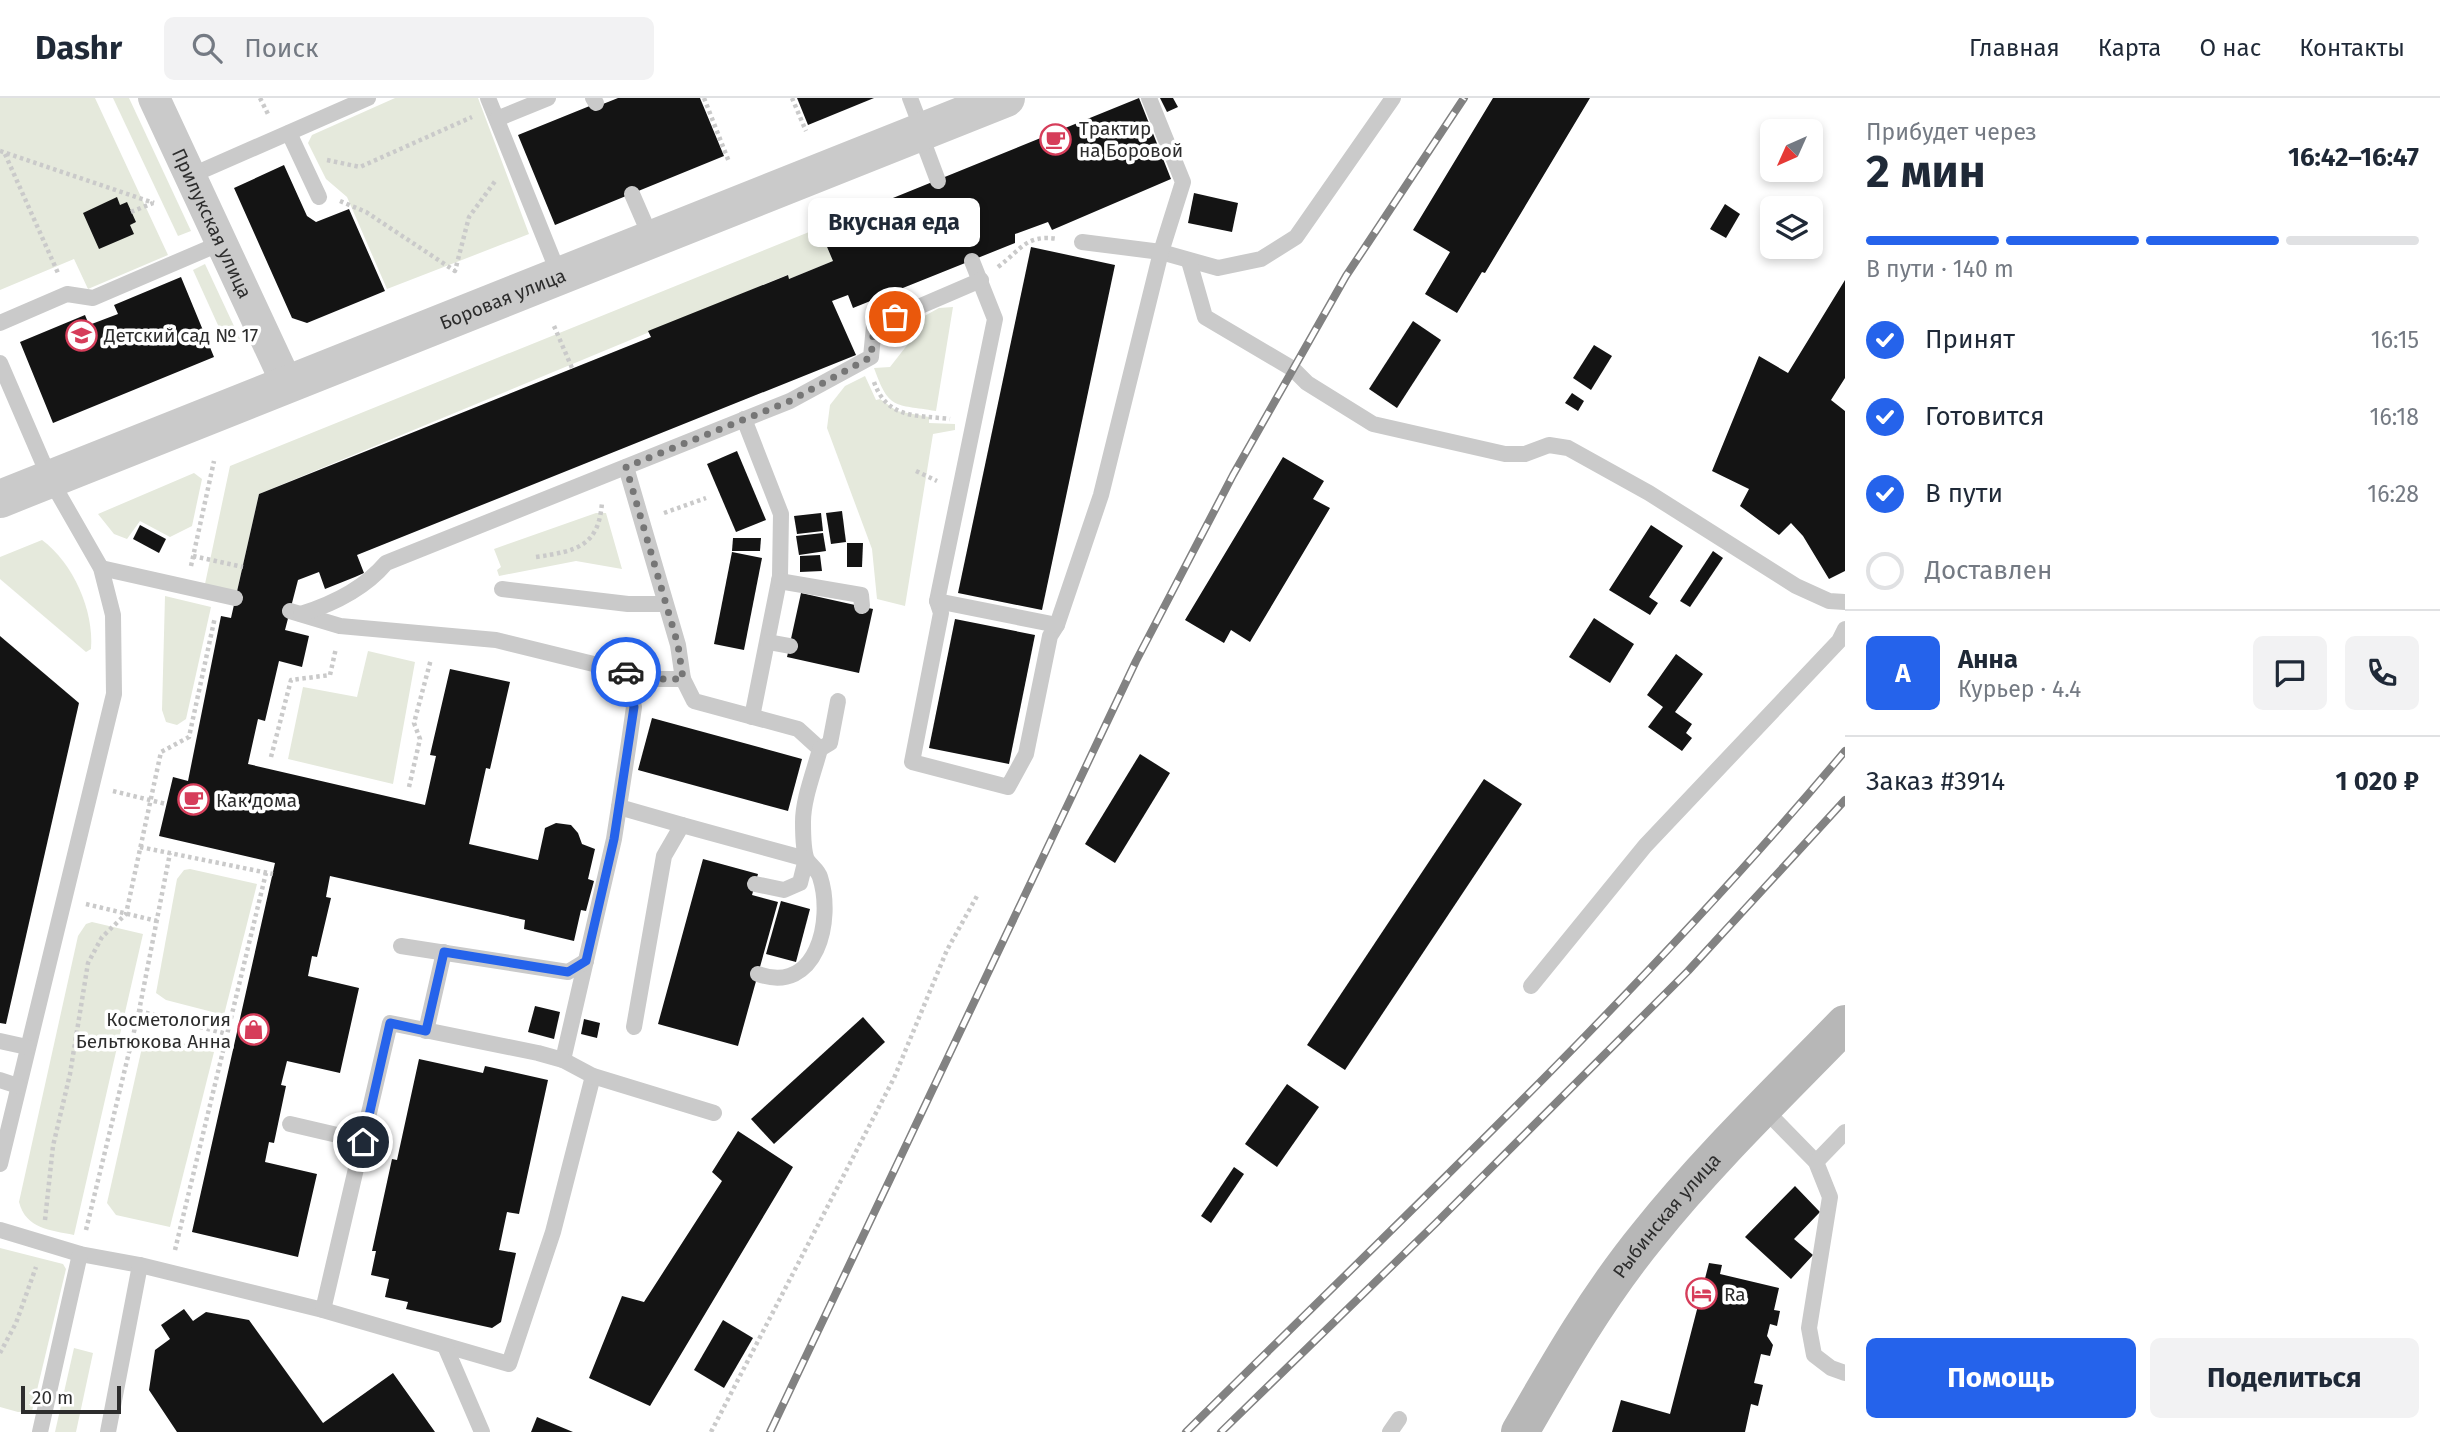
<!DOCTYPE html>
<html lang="ru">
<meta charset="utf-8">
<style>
:root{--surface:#fff;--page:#f2f2f3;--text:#1f2937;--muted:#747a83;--line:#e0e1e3;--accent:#2563eb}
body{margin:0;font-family:"Fira Sans",sans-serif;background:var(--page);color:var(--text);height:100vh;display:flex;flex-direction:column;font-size:26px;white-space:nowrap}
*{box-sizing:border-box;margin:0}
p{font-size:23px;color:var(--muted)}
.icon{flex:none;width:38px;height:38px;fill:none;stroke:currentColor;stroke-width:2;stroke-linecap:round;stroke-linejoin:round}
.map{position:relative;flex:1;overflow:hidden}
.sheet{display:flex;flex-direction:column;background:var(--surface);width:595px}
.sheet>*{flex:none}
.needle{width:46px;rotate:225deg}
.fabs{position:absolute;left:1760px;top:21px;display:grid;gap:14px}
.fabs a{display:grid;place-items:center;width:63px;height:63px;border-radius:10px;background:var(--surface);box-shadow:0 4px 10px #0003;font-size:35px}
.scale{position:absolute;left:21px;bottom:18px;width:100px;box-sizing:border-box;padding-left:7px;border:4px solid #2d2d2d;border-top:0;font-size:19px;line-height:24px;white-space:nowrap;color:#2d2d2d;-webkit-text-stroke:5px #fff;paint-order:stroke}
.pin{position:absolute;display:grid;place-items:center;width:60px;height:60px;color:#fff;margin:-30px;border:4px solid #fff;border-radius:50%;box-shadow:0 2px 7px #0007}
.courier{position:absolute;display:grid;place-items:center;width:70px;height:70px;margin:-35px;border:5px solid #2563eb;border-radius:50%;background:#fff;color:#222;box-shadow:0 2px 9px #0007}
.bubble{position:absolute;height:49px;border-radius:10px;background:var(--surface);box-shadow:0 4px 10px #0003;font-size:23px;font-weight:700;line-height:49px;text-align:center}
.summary em{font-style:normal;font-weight:700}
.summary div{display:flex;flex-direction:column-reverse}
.summary{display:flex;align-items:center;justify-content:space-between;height:119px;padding:0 21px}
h1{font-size:46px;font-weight:700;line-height:52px}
.bar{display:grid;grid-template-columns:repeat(4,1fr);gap:10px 7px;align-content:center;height:84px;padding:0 21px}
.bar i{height:9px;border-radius:5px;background:var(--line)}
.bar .selected{background:var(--accent)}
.bar p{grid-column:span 4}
.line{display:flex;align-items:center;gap:18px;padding:0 21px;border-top:2px solid var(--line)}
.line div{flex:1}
.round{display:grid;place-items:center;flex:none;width:74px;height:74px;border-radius:10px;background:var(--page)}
ol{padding:0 21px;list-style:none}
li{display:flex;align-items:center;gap:21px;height:77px}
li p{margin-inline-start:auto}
li .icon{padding:7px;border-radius:50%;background:var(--accent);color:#fff;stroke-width:4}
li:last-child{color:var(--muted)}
li i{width:38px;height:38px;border:4px solid var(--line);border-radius:50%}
.primary-button{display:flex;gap:14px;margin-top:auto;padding:14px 21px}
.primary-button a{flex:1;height:80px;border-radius:10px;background:var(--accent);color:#fff;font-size:28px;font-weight:700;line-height:80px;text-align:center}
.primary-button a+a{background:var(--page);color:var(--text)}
header{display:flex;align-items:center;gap:42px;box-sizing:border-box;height:98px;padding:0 35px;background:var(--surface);border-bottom:2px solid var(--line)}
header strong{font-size:33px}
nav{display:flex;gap:38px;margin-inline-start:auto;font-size:24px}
.search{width:490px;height:63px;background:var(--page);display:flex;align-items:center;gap:18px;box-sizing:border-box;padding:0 24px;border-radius:10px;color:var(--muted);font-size:26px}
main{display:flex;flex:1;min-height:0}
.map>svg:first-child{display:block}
.green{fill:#e5e9dc}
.building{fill:#141414}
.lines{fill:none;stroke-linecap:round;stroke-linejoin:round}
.path{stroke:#cacaca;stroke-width:4.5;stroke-dasharray:3.5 3.5;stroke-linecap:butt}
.service{stroke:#cacaca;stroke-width:16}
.minor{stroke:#cacaca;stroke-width:32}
.tertiary{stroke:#cacaca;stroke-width:38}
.secondary{stroke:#b7b7b7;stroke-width:38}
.rail-casing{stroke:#828282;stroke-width:8}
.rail{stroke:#fff;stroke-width:5;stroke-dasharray:16;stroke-linecap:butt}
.done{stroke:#767676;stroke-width:7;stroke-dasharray:0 12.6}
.route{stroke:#2563eb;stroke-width:9}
.labels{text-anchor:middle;stroke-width:7;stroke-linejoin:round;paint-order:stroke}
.poi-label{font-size:19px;fill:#2d2d2d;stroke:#fff;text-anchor:start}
.street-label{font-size:19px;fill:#2d2d2d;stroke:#fff}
</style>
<header>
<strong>Dashr</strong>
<div class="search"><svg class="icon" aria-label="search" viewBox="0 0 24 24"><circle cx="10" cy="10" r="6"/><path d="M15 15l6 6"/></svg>Поиск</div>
<nav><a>Главная</a><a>Карта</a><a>О нас</a><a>Контакты</a></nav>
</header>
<main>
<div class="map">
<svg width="1845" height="1334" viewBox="0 0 1845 1334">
<rect width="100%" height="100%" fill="#fff"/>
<!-- green -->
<g class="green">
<path d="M0,0H95L168,157L88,191L74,161L0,192Z"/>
<path d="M113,0H129L191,133L178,138Z"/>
<path d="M395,0H478L529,136L387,191L347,99L326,81L308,45L312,37Z"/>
<path d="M819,130L833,163L789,181L787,177L259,396L237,493L205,486L230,368Z"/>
<path d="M205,166L240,241L227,247L193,172Z"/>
<path d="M953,209L936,313C894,306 889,312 874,270L890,269L908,246L899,232L939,210Z"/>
<path d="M865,278L876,302L880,301L897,313L929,319V325L955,326V332L933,336L905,508L877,501L872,451L827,330L830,307L845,288Z"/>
<path d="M194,375L202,381L192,428L170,439L140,423L127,441L114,436L98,416Z"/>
<path d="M596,415H606L622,471L576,463L499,478L497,472L501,469L494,451Z"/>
<path d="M42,442C73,465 94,512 91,551L86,554L0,481V459Z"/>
<path d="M165,498L211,509L186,621L177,627L166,624L162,612Z"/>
<path d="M368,553L415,564L393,686L288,661L303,589L357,599Z"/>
<path d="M190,771L257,786L224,917L166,902L156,895L177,781L184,772Z"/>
<path d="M92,824L143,836L74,1137C50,1132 26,1131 19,1104L78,838L86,826Z"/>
<path d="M154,937L214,954L170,1129L116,1117L107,1105L143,945Z"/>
<path d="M0,1150L63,1166L66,1171L32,1313L18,1314L0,1309Z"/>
<path d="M74,1250L93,1255L76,1334H55Z"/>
</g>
<!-- building -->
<g class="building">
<path d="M618,0H700L724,58L555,127L518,37L602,3L603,6Z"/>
<path d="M797,0H874L808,27Z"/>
<path d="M1139,0L1171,81L1052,132L1048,124L1015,136V145L853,210L848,197L832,203L856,257L357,457L364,475L355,479L325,491L319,474L298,482L285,532L309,538L302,569L279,563L265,623L258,621L248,666L425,707L436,658L430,657L450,571L510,584L490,671L486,670L469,746L538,762L545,730L556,725L571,727L578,735L582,746L595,751L588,781L594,783L586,813L581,812L574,843L524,831L525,822L330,778L326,799L331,800L317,859L312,858L308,878L359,890L340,975L287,963L281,987L286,988L274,1045L269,1044L265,1064L317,1076L298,1159L192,1134L275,765L159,738L173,679L188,683L221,518L231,520L259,396L651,239L648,233L788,177L789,181L833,163L819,130Z"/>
<path d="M1160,0H1173L1178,9L1167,14Z"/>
<path d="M1493,0H1590L1485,175L1482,174L1457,215L1425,196L1450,154L1413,132Z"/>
<path d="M284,67L307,118L316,124L349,111L385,193L307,225L292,220L234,90Z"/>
<path d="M1194,95L1238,105L1232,134L1188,125Z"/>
<path d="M117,99L120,107L127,104L136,124L130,127L134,136L99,151L83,115Z"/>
<path d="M1725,106L1740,116L1726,140L1710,131Z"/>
<path d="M1031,149L1115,167L1042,512L958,495Z"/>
<path d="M181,179L214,259L53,325L20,244L85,217L89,227L118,216L114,207Z"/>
<path d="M1845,182V280L1831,302L1845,313V473L1829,481L1803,438L1791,425L1779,437L1740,408L1749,391L1712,373L1759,258L1788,275Z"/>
<path d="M1413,223L1441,242L1397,310L1369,291Z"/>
<path d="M1594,247L1612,258L1591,292L1573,280Z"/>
<path d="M1572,295L1584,303L1578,313L1565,305Z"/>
<path d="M737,353L766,422L736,434L707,366Z"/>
<path d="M1283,359L1324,383L1313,401L1330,410L1250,544L1231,532L1224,545L1185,522Z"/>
<path d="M842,413L846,444L831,446L826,415Z"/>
<path d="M821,415L823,433L797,436L794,418Z"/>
<path d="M140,427L166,441L159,455L133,441Z"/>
<path d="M1651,427L1683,448L1649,499L1658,505L1650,517L1609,492Z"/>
<path d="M823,435L826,453L799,457L796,438Z"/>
<path d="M733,440H761L760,453H732Z"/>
<path d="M847,445H863L862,469H847Z"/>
<path d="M1713,453L1723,460L1690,509L1680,503Z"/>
<path d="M732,454L762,460L744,552L714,546Z"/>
<path d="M820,457L822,473L800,474V458Z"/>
<path d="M801,495L873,511L859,575L787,559Z"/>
<path d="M1594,520L1634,546L1610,585L1569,559Z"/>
<path d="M955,521L1035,537L1009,666L929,650Z"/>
<path d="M0,538L79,605L6,926L0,925Z"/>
<path d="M1676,556L1703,576L1675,614L1692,626L1686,635L1692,640L1682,653L1648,629L1663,609L1647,597Z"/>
<path d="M652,620L802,661L788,713L638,672Z"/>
<path d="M1140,656L1170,675L1115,765L1085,746Z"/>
<path d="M1484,681L1522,706L1345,972L1307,947Z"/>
<path d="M703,761L758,776L752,797L778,804L738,948L658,926Z"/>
<path d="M781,803L810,811L796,864L766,856Z"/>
<path d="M535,908L560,914L554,941L528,934Z"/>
<path d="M863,919L885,944L774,1046L751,1021Z"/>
<path d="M584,921L600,925L597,940L581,936Z"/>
<path d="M419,961L483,975L485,968L548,982L519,1116L507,1114L499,1152L516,1155L501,1224L492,1230L406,1211L408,1204L385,1199L389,1181L371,1177L376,1153H372L392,1061L397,1062Z"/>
<path d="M1287,986L1319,1009L1277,1069L1245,1046Z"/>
<path d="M738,1033L793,1069L650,1308L589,1280L622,1198L644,1204L722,1083L712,1074Z"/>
<path d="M1234,1069L1244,1076L1211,1125L1201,1118Z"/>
<path d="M1795,1088L1820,1114L1794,1141L1813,1157L1791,1181L1745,1139Z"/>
<path d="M1709,1165L1722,1167L1720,1176L1779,1190L1774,1212L1780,1213L1777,1228L1770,1226L1767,1238L1773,1247L1770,1258L1761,1256L1754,1285L1763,1287L1758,1308L1751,1306L1745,1334H1612L1621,1302L1670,1316Z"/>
<path d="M184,1211L193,1223L206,1214L249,1222L323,1325L393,1275L435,1334H177L149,1292L155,1252L170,1241L161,1227Z"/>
<path d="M723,1222L753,1240L724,1290L694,1272Z"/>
<path d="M537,1319L573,1334H531Z"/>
</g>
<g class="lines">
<!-- path -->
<g class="path">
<path d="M260,0L268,16"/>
<path d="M704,0L729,64"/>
<path d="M792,0L806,33"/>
<path d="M0,53L154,105"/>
<path d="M5,56L58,175"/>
<path d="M327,62L360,69L472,19"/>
<path d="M340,103L366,114L455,173L469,119L496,82"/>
<path d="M131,114L153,105"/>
<path d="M998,169C1022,151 1026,136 1058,141"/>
<path d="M554,228L572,270"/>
<path d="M874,284C887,321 916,317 950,321"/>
<path d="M916,373L937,383"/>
<path d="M664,415L706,400"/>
<path d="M193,458L243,469"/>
<path d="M536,459C576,453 599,449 602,404"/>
<path d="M191,468L214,363"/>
<path d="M271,659L291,582L330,577L336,550"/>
<path d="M409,689L420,641L414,625L431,561"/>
<path d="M113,693L166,706"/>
<path d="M140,749L273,776"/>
<path d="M86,806L157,823"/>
<path d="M139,913L227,936"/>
<path d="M45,1122L53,1048L70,976L88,865L102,839L126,816L161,654L189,639L215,519"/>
<path d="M86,1132L139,913L170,755"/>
<path d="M175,1152L266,775"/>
<path d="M0,1255L16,1225L36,1169"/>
<path d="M711,1334L894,980L947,852L977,798"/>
</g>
<!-- service -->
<g class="service">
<path d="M488,0L560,179"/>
<path d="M593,0L596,5"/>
<path d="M910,0L923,34"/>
<path d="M497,21L548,0"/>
<path d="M289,35L319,99"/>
<path d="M920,35L938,83"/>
<path d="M190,78L368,0"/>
<path d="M632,96L652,142"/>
<path d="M1082,144L1161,154L1218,170L1261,161L1296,139L1393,0"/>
<path d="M972,163L995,221L937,503L941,515L912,664L1008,689L1026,656L1050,538L1057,527L1101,397L1161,154L1183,84L1149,0"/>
<path d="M1189,163L1205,219L1293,271L1307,285L1373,326L1505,356H1525L1549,347L1568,350L1649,395L1796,488L1829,503L1845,504"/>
<path d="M0,225L67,196L93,200L221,145"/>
<path d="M0,265L50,381L101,470L113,517L114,596L0,1066"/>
<path d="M744,321L781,416L780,478L752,619"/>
<path d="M626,369L678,547L683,581L694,603L798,631L820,651C814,674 803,701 803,724C803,734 803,753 807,762C811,768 818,772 820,779C834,822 817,897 758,876"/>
<path d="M101,470L235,500"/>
<path d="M779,483L861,497L862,508"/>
<path d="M502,491L628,506H664"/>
<path d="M937,503L1057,527"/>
<path d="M290,513L340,528L496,542L622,573L634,609L629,644L614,741L563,962"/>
<path d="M301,516C333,506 364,491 386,465L790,303L871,259L874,228L981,182"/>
<path d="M768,544L790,548"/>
<path d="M622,573L658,581H683"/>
<path d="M820,651L830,645L838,603"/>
<path d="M619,709L682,727"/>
<path d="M401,848L568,874L586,863"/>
<path d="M1531,888L1645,748L1839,543L1845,531"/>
<path d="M634,929L664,758L682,727L806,761L800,785L784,792L755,786"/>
<path d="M426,933L444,854"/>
<path d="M0,943L27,949"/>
<path d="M0,982L18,988"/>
<path d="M1763,1010L1816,1064L1830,1099L1809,1230L1814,1257L1831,1270L1845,1275"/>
<path d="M290,1026L363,1043"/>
<path d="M1816,1064L1845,1034"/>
<path d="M0,1132L80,1156L140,1167L323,1212L509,1266L553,1134L593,978"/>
<path d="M323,1212L390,925L538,955L563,962L593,978L714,1015"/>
<path d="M445,1248L482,1334"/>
<path d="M40,1334L80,1156"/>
<path d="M108,1334L140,1167"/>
<path d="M1390,1334L1399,1321"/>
</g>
<!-- minor -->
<path class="minor" id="s1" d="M154,0L288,288"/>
<!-- tertiary -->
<path class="tertiary" id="s2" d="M0,401L1006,0"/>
<!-- secondary -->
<path class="secondary" id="s3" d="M1520,1334C1559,1266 1598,1198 1648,1137C1708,1062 1778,995 1845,926"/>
<defs>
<g id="rail">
<path d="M770,1334L1136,563L1233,377L1346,178L1464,0"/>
<path d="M1186,1334C1410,1112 1642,895 1845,653"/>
<path d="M1221,1334L1437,1124L1688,873L1845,702"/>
</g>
</defs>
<!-- rail casing -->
<use href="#rail" class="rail-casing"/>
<!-- rail -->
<use href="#rail" class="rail"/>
</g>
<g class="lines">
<!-- done -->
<path class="done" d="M626,574L658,581H683L678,547L626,369L790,303L871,259L874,228L895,219"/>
<!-- route -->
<path class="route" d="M363,1044L390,925L426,933L444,854L568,874L586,863L614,741L634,609L622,573L626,574"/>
</g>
<!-- icons -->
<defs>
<symbol id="cafe-ring" viewBox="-11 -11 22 22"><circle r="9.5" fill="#fff" stroke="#d63d5a" stroke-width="1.5"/><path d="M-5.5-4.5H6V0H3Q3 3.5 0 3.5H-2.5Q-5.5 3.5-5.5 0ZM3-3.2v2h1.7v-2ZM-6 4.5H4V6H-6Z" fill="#d63d5a"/></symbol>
<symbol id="school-ring" viewBox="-11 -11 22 22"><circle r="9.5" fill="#fff" stroke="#d63d5a" stroke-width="1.5"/><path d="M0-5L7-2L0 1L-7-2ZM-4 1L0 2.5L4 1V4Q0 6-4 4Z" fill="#d63d5a"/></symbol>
<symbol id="shop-ring" viewBox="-11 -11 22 22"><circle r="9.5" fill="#fff" stroke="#d63d5a" stroke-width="1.5"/><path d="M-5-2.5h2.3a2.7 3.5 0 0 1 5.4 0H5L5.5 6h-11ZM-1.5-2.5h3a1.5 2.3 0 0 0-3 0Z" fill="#d63d5a"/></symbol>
<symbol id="hotel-ring" viewBox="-11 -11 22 22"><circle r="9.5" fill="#fff" stroke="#d63d5a" stroke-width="1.5"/><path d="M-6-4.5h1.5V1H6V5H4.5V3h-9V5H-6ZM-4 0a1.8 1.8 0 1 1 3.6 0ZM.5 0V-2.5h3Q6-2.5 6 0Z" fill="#d63d5a"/></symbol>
</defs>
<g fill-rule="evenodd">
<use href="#cafe-ring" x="1038" y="24" width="35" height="35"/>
<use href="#school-ring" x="64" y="220" width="35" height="35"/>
<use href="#cafe-ring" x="176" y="684" width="35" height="35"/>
<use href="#shop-ring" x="236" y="914" width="35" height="35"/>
<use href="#hotel-ring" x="1684" y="1178" width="35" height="35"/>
</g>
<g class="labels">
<!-- poi labels -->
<g class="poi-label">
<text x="1079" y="37">Трактир<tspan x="1079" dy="22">на Боровой</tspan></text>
<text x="104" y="244">Детский сад № 17</text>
<text x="216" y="709">Как дома</text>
<text x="231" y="928" text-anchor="end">Косметология<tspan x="231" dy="22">Бельтюкова Анна</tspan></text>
<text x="1724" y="1203">Ra</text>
</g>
<!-- street labels -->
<g class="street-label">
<text dy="7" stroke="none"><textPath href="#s1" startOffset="138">Прилукская улица</textPath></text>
<text dy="7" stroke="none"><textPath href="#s2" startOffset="541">Боровая улица</textPath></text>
<text dy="7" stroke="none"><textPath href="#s3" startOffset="262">Рыбинская улица</textPath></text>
</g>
</g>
</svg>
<div class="fabs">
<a><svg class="needle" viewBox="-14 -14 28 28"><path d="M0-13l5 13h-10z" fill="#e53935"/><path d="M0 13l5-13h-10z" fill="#747a83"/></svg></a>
<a><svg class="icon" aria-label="layers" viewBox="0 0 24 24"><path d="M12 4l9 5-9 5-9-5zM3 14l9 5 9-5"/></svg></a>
</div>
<div class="scale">20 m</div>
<div class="pin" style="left:895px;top:219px;background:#ea580c"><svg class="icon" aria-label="bag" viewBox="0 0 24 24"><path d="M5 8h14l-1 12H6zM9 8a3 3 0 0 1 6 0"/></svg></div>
<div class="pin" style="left:363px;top:1044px;background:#1f2937"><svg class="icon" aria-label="home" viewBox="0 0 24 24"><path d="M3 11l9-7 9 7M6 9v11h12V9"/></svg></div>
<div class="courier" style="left:626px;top:574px"><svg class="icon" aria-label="car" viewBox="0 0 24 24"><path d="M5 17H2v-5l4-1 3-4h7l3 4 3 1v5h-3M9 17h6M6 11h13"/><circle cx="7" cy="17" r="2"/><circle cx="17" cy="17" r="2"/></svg></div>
<div class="bubble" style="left:808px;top:100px;width:172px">Вкусная еда</div>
</div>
<section class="sheet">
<div class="summary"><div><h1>2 мин</h1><p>Прибудет через</p></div><em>16:42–16:47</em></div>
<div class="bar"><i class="selected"></i><i class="selected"></i><i class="selected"></i><i></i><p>В пути · 140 m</p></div>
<ol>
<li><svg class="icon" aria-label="check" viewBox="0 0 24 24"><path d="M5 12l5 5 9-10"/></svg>Принят<p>16:15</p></li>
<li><svg class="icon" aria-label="check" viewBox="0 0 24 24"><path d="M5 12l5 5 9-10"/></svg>Готовится<p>16:18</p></li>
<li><svg class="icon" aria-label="check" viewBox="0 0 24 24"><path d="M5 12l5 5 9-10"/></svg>В пути<p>16:28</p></li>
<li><i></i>Доставлен</li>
</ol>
<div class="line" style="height:126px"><b class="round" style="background:var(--accent);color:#fff">А</b><div><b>Анна</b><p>Курьер · 4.4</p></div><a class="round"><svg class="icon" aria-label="chat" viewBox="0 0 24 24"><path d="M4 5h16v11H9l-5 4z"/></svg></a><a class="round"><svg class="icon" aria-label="phone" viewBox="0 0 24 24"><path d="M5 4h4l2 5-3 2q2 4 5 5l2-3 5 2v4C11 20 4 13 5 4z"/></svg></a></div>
<div class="line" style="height:91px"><div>Заказ #3914</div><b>1 020 ₽</b></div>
<div class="primary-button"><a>Помощь</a><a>Поделиться</a></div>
</section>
</main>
